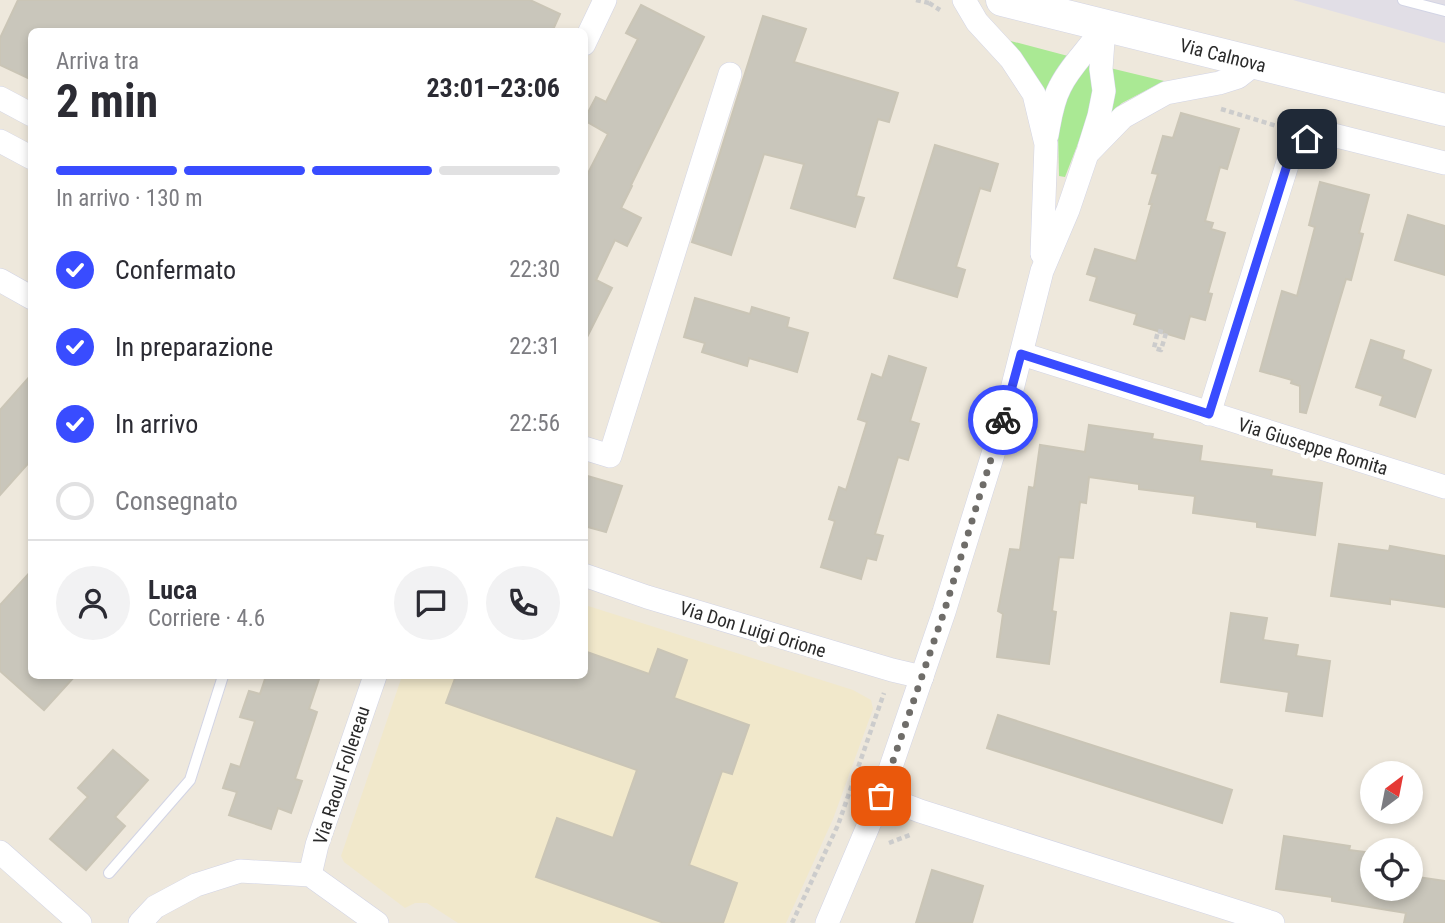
<!DOCTYPE html>
<html lang="it">
<meta charset="utf-8">
<style>
:root{--surface:#fff;--page:#f2f2f3;--text:#2b2b33;--muted:#7c7c81;--line:#e1e1e2;--accent:#394cff}
body{margin:0;font-family:"Roboto Condensed",sans-serif;background:var(--page);color:var(--text);height:100vh;display:flex;flex-direction:column;font-size:26px;white-space:nowrap}
*{box-sizing:border-box;margin:0}
p{font-size:23px;color:var(--muted)}
.icon{flex:none;width:38px;height:38px;fill:none;stroke:currentColor;stroke-width:2;stroke-linecap:round;stroke-linejoin:round}
.map{position:relative;flex:1;overflow:hidden}
.side{position:absolute;left:28px;top:28px;width:560px;height:651px;display:flex;flex-direction:column;background:var(--surface);border-radius:10px;box-shadow:0 4px 10px #0003}
.side>*{flex:none}
.needle{width:46px;rotate:32deg}
.tools{position:absolute;left:1360px;top:761px;display:grid;gap:14px}
.tools a{display:grid;place-items:center;width:63px;height:63px;border-radius:50%;background:var(--surface);box-shadow:0 4px 10px #0003;font-size:35px}
.pin{position:absolute;display:grid;place-items:center;width:60px;height:60px;color:#fff;margin:-30px;border-radius:14px;box-shadow:0 4px 10px #0006}
.courier{position:absolute;display:grid;place-items:center;width:70px;height:70px;margin:-35px;border:5px solid #394cff;border-radius:50%;background:#fff;color:#222;box-shadow:0 2px 9px #0007}
.head em{font-style:normal;font-weight:700}
.head div{display:flex;flex-direction:column-reverse}
.head{display:flex;align-items:center;justify-content:space-between;height:119px;padding:0 28px}
h1{font-size:46px;font-weight:700;line-height:52px}
.bar{display:grid;grid-template-columns:repeat(4,1fr);gap:10px 7px;align-content:center;height:84px;padding:0 28px}
.bar i{height:9px;border-radius:5px;background:var(--line)}
.bar .active{background:var(--accent)}
.bar p{grid-column:span 4}
.line{display:flex;align-items:center;gap:18px;padding:0 28px;border-top:2px solid var(--line)}
.line div{flex:1}
.round{display:grid;place-items:center;flex:none;width:74px;height:74px;border-radius:37px;background:var(--page)}
ol{padding:0 28px;list-style:none}
li{display:flex;align-items:center;gap:21px;height:77px}
li p{margin-inline-start:auto}
li .icon{padding:7px;border-radius:50%;background:var(--accent);color:#fff;stroke-width:4}
li:last-child{color:var(--muted)}
li i{width:38px;height:38px;border:4px solid var(--line);border-radius:50%}
.map>svg:first-child{display:block}
.industrial{fill:#e1dee6}
.education{fill:#f1e8cb}
.green{fill:#aae994}
.building{fill:#c9c6bb;stroke:#cac5b6;stroke-width:2}
.lines{fill:none;stroke-linecap:round;stroke-linejoin:round}
.service-casing{stroke:#d2d4e5;stroke-width:12}
.minor-casing{stroke:#d2d4e5;stroke-width:24}
.secondary-casing{stroke:#d2d4e5;stroke-width:33}
.path{stroke:#ccc;stroke-width:4.5;stroke-dasharray:5 3.5;stroke-linecap:butt}
.service{stroke:#fff;stroke-width:10}
.minor{stroke:#fff;stroke-width:23}
.secondary{stroke:#fff;stroke-width:32}
.done{stroke:#6f6d69;stroke-width:7;stroke-dasharray:0 12.6}
.route{stroke:#394cff;stroke-width:9}
.labels{text-anchor:middle;stroke-width:7;stroke-linejoin:round;paint-order:stroke}
.street-label{font-size:19px;fill:#2b2b2b;stroke:#fff}
</style>
<div class="map">
<svg width="1445" height="923" viewBox="0 0 1445 923">
<rect width="100%" height="100%" fill="#eee8dc"/>
<!-- industrial -->
<path class="industrial" d="M1293,0H1445V43Z"/>
<!-- education -->
<path class="education" d="M585,605L853,690L871,700L873,709L833,819L786,923H458L427,903H415L405,908L344,862L341,856L402,676H584Z"/>
<!-- green -->
<g class="green">
<path d="M1007,40L1068,56L1057,69L1044,94Z"/>
<path d="M1089,63L1094,86L1089,115L1065,177L1059,176L1058,130L1067,95Z"/>
<path d="M1110,68L1164,81L1122,103L1107,116Z"/>
</g>
<!-- building -->
<g class="building">
<path d="M18,0H530L560,14L552,32H32V80L0,65V38Z"/>
<path d="M641,5L704,37L631,185L632,186L621,208L641,218L627,246L615,240L596,280L612,288L584,343V181L608,134L584,120L596,97L606,102L638,39L626,33Z"/>
<path d="M763,16L806,29L794,62L898,93L889,122L878,119L856,196L864,198L855,227L791,208L804,164L764,154L731,255L692,242Z"/>
<path d="M1181,113L1239,129L1227,169L1220,167L1205,221L1213,223L1211,229L1225,233L1208,293L1212,294L1205,320L1190,316L1184,339L1134,324L1137,314L1090,300L1097,277L1087,274L1095,249L1136,261L1152,204H1149L1158,174L1152,173L1163,136L1173,138Z"/>
<path d="M935,145L998,164L990,191L980,188L956,267L965,270L957,297L894,278Z"/>
<path d="M1320,182L1369,195L1359,233L1363,234L1351,280L1346,279L1306,413L1300,412V386L1291,383L1292,380L1260,371L1282,291L1297,296L1315,227L1309,225Z"/>
<path d="M1408,215L1445,226V275L1395,260Z"/>
<path d="M695,298L750,314L752,307L789,318L787,327L808,333L797,372L749,358L747,366L702,352L705,343L684,337Z"/>
<path d="M1371,340L1404,351L1402,359L1431,370L1415,417L1380,405L1383,396L1356,387Z"/>
<path d="M889,356L926,368L910,421L919,424L908,460L898,457L875,534L883,536L876,560L867,558L861,579L821,567L835,521L829,519L839,487L846,490L867,422L858,419L872,374L882,378Z"/>
<path d="M32,374V459L0,495V410Z"/>
<path d="M1089,425L1153,434L1152,439L1202,446L1200,461L1272,470L1271,476L1322,483L1315,535L1257,527V522L1193,513L1195,496L1139,489V484L1089,477L1086,503L1080,502L1073,558L1059,557L1052,611L1056,612L1049,664L997,657L1003,614L998,611L1010,549L1020,550L1029,487L1034,488L1040,445L1085,452Z"/>
<path d="M584,475L622,486L606,532L584,526Z"/>
<path d="M1339,544L1389,551L1390,546L1445,556V607L1390,599V604L1331,596Z"/>
<path d="M32,570V676H75L44,710L0,671V605Z"/>
<path d="M1231,613L1267,618L1263,640L1298,645L1296,656L1330,661L1322,716L1286,711L1289,692L1221,682Z"/>
<path d="M658,649L687,660L674,698L749,725L732,774L722,771L689,865L737,883L723,923H664L536,877L557,818L613,838L637,770L446,703L456,676H584V651L649,674Z"/>
<path d="M266,676H320L309,709L317,712L295,779L302,781L291,813L278,808L271,829L229,815L237,792L223,788L231,764L240,767L255,721L240,717L249,691L260,694Z"/>
<path d="M998,715L1232,790L1222,823L987,748Z"/>
<path d="M113,750L148,780L115,817L125,826L86,870L50,839L88,797L78,788Z"/>
<path d="M1284,836L1350,846L1349,850L1372,853V889H1410V859H1413L1411,876L1445,881V923H1404L1406,913L1332,901V897L1276,889Z"/>
<path d="M932,870L983,886L972,923H916Z"/>
</g>
<g class="lines">
<defs>
<g id="service">
<path d="M1403,0L1445,11"/>
<path d="M109,873L190,780L223,676"/>
</g>
<g id="minor">
<path d="M964,0L977,22L1011,59L1034,94L1046,144L1042,254"/>
<path d="M584,44L605,0"/>
<path d="M0,98L32,115"/>
<path d="M1047,135C1050,119 1052,102 1060,87C1071,64 1092,47 1104,25"/>
<path d="M0,141L32,158"/>
<path d="M1089,148L1099,116L1104,91L1101,69L1104,27"/>
<path d="M0,280L32,298"/>
<path d="M1022,354L1445,487"/>
<path d="M1209,414L1293,146L1321,132L1445,163"/>
<path d="M584,448L610,456L730,74"/>
<path d="M584,575L647,597L892,670L922,677"/>
<path d="M881,796L920,811L1273,923"/>
<path d="M0,852L80,923"/>
<path d="M310,875L317,845L375,676"/>
<path d="M140,923L155,907L196,885L240,871L310,875L377,923"/>
<path d="M827,923L881,796L944,612L1007,409L1042,271L1068,210L1087,154L1123,117L1166,93L1219,83L1238,77L1256,63"/>
</g>
<path id="secondary" d="M1002,0L1445,110"/>
</defs>
<!-- service casing -->
<use href="#service" class="service-casing"/>
<!-- minor casing -->
<use href="#minor" class="minor-casing"/>
<!-- secondary casing -->
<use href="#secondary" class="secondary-casing"/>
<!-- path -->
<g class="path">
<path d="M916,0L929,3"/>
<path d="M929,3L940,10"/>
<path d="M1221,109L1280,127"/>
<path d="M1158,331L1166,333L1161,350L1154,348Z"/>
<path d="M889,843L910,835"/>
<path d="M792,923L838,825L884,693"/>
</g>
<!-- service -->
<use href="#service" class="service"/>
<!-- minor -->
<use href="#minor" class="minor"/>
<!-- secondary -->
<use href="#secondary" class="secondary"/>
</g>
<g class="lines">
<!-- done -->
<path class="done" d="M881,796L944,612L1003,420"/>
<!-- route -->
<path class="route" d="M1003,420L1021,354L1209,414L1293,146L1307,139"/>
</g>
<g class="labels">
<!-- street labels -->
<g class="street-label">
<text transform="translate(1223 55) rotate(14)" y="7">Via Calnova</text>
<text transform="translate(1313 446) rotate(17)" y="7">Via Giuseppe Romita</text>
<text transform="translate(753 629) rotate(17)" y="7">Via Don Luigi Orione</text>
<text transform="translate(341 775) rotate(-72)" y="7">Via Raoul Follereau</text>
</g>
</g>
</svg>
<div class="tools">
<a><svg class="needle" viewBox="-14 -14 28 28"><path d="M0-13l5 13h-10z" fill="#e53935"/><path d="M0 13l5-13h-10z" fill="#7c7c81"/></svg></a>
<a><svg class="icon" aria-label="locate" viewBox="0 0 24 24"><circle cx="12" cy="12" r="6"/><path d="M12 2v4M12 18v4M2 12h4M18 12h4"/></svg></a>
</div>
<div class="pin" style="left:881px;top:796px;background:#ea580c"><svg class="icon" aria-label="bag" viewBox="0 0 24 24"><path d="M5 8h14l-1 12H6zM9 8a3 3 0 0 1 6 0"/></svg></div>
<div class="pin" style="left:1307px;top:139px;background:#1f2937"><svg class="icon" aria-label="home" viewBox="0 0 24 24"><path d="M3 11l9-7 9 7M6 9v11h12V9"/></svg></div>
<div class="courier" style="left:1003px;top:420px"><svg class="icon" aria-label="bike" viewBox="0 0 24 24"><circle cx="6" cy="16" r="4"/><circle cx="18" cy="16" r="4"/><path d="M6 16l4-8h5l3 8M10 8l3 8H6M13 5h3"/></svg></div>
<section class="side">
<div class="head"><div><h1>2 min</h1><p>Arriva tra</p></div><em>23:01–23:06</em></div>
<div class="bar"><i class="active"></i><i class="active"></i><i class="active"></i><i></i><p>In arrivo · 130 m</p></div>
<ol>
<li><svg class="icon" aria-label="check" viewBox="0 0 24 24"><path d="M5 12l5 5 9-10"/></svg>Confermato<p>22:30</p></li>
<li><svg class="icon" aria-label="check" viewBox="0 0 24 24"><path d="M5 12l5 5 9-10"/></svg>In preparazione<p>22:31</p></li>
<li><svg class="icon" aria-label="check" viewBox="0 0 24 24"><path d="M5 12l5 5 9-10"/></svg>In arrivo<p>22:56</p></li>
<li><i></i>Consegnato</li>
</ol>
<div class="line" style="height:126px"><a class="round"><svg class="icon" aria-label="person" viewBox="0 0 24 24"><circle cx="12" cy="8" r="4"/><path d="M4 21q1-7 8-7t8 7"/></svg></a><div><b>Luca</b><p>Corriere · 4.6</p></div><a class="round"><svg class="icon" aria-label="chat" viewBox="0 0 24 24"><path d="M4 5h16v11H9l-5 4z"/></svg></a><a class="round"><svg class="icon" aria-label="phone" viewBox="0 0 24 24"><path d="M5 4h4l2 5-3 2q2 4 5 5l2-3 5 2v4C11 20 4 13 5 4z"/></svg></a></div>
</section>
</div>
